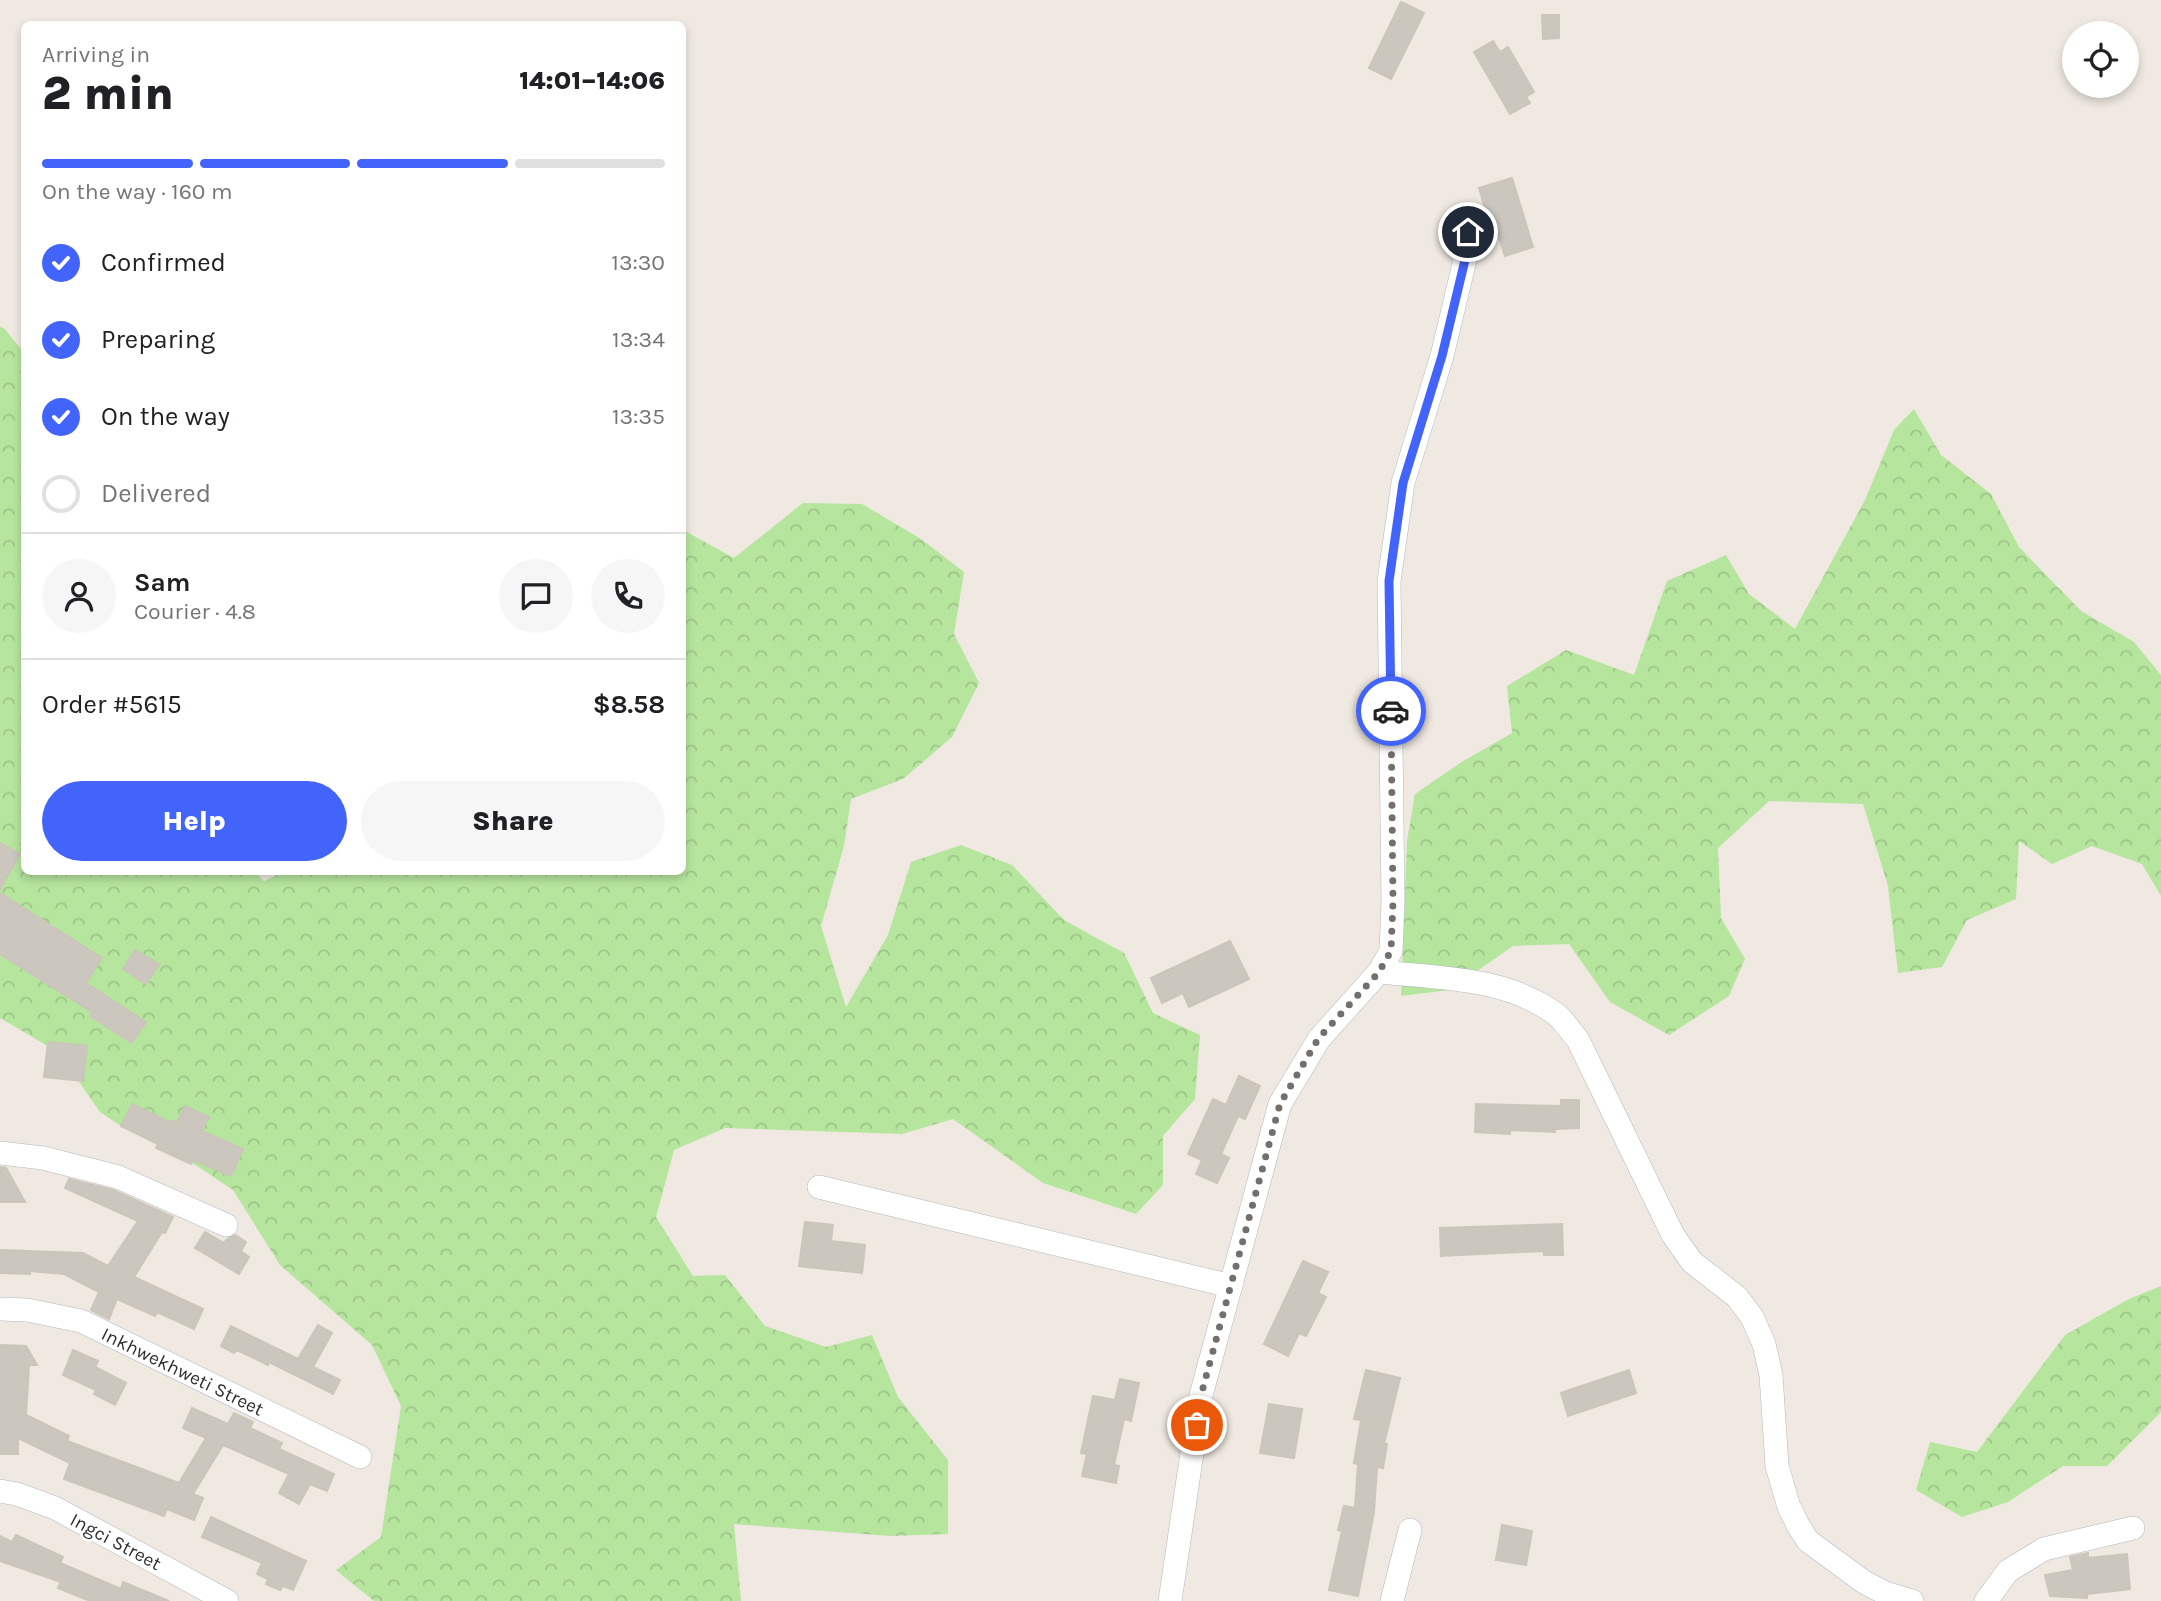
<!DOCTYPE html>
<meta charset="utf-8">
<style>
:root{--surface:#fff;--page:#f6f6f6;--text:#202124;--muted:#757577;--line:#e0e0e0;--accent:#4264fb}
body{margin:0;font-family:Karla,sans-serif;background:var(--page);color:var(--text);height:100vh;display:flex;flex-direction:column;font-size:26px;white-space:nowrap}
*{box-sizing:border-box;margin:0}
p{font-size:23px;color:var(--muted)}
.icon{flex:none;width:38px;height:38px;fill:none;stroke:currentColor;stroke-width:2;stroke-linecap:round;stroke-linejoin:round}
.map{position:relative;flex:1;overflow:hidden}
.side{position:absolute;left:21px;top:21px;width:665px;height:854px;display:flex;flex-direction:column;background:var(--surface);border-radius:10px;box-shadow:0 4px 10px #0003}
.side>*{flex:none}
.tools{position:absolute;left:2062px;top:21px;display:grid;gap:14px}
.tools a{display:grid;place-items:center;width:77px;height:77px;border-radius:50%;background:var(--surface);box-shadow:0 4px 10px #0003;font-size:35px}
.pin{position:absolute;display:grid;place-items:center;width:60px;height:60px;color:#fff;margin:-30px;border:4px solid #fff;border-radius:50%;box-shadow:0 2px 7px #0007}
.courier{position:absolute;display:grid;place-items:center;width:70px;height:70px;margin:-35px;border:5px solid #4264fb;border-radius:50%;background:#fff;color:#222;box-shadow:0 2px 9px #0007}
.head em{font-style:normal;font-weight:800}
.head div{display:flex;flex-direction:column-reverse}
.head{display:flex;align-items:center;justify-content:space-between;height:119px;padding:0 21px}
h1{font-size:46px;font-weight:800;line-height:52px}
.bar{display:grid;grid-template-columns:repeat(4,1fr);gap:10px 7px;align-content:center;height:84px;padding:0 21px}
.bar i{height:9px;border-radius:5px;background:var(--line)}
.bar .on{background:var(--accent)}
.bar p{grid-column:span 4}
.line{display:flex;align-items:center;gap:18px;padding:0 21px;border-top:2px solid var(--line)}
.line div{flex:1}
.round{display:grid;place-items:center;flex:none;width:74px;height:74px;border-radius:37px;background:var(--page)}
ol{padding:0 21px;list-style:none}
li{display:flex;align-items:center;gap:21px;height:77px}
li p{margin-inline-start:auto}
li .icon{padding:7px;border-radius:50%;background:var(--accent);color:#fff;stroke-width:4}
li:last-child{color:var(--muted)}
li i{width:38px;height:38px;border:4px solid var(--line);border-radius:50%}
.primary-button{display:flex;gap:14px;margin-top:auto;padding:14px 21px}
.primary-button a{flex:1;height:80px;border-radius:42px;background:var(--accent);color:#fff;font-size:28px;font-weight:800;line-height:80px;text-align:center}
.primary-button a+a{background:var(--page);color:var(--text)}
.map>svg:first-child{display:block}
.forest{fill:url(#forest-crowns)}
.building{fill:#cbc7bf;stroke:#cbc5ba;stroke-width:2}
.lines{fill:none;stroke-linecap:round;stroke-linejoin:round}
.minor-casing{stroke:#b4b7c1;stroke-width:24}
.minor{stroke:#fff;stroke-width:23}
.done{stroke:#726f6d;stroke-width:7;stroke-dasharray:0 12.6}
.route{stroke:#4264fb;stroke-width:9}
.labels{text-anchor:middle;stroke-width:5;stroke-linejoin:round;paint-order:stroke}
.street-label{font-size:19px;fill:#2e2e2e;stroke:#fff}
</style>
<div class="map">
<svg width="2161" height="1601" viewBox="0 0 2161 1601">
<defs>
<pattern id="forest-crowns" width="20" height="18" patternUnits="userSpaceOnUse" patternTransform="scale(1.75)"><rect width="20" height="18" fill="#b6e59e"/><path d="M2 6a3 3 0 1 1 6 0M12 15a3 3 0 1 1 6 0" fill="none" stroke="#9dc588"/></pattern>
</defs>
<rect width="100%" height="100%" fill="#efe9e1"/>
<!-- forest -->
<g class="forest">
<path d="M0,327L4,328L24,353V872H255L264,881L283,872H682L683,530L734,558L803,503L862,504L921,539L964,572L954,634L979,683L952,737L903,779L851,799L844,846L821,926L846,1007L888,935L911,862L961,845L1012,865L1064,920L1124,953L1153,1013L1200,1035L1195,1099L1163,1136V1185L1136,1214L1043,1183L953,1119L902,1134L725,1128L674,1150L656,1217L693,1276L725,1275L765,1326L826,1347L872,1335L898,1397L948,1460V1534L890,1536L734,1524L741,1601H374L336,1570L381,1537L401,1406L372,1345L280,1265L233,1190L182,1156L121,1126L100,1112L58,1052L0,1018Z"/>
<path d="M1914,409L1941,455L1991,494L2019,547L2081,611L2134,642L2161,675V896L2142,864L2092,846L2052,864L2019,841L2016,899L1967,920L1942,967L1898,973L1888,886L1863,804L1769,801L1718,848L1721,918L1745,959L1729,996L1669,1035L1610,1002L1569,944L1513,946L1450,990L1401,996L1407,841L1415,794L1460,763L1512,733L1507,686L1566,650L1634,675L1667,581L1726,555L1749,594L1795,629L1865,500L1894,430Z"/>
<path d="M2161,1286V1412L2107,1466H2063L2008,1502L1962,1517L1916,1490L1930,1442L1977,1452L2065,1335L2129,1299Z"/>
</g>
<!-- building -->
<g class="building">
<path d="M1401,2L1424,13L1391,79L1369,68Z"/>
<path d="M1542,15H1559V38L1543,39Z"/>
<path d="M1493,41L1500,52L1508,47L1534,92L1526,97L1530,103L1510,114L1474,52Z"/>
<path d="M1512,178L1533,247L1505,256L1493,219L1489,221L1479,188Z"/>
<path d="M0,843L20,854L0,889Z"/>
<path d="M0,893L102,958L86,983L146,1022L132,1043L90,1016L92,1012L0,954Z"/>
<path d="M1230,941L1249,979L1189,1007L1183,993L1162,1003L1151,978Z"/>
<path d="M135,950L159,964L146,984L123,969Z"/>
<path d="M48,1042L87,1046L83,1081L44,1077Z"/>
<path d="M1239,1076L1260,1086L1245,1119L1238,1116L1221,1154L1229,1158L1217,1183L1196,1174L1202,1160L1188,1154L1213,1099L1226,1105Z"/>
<path d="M1561,1100H1579V1128L1555,1129V1132L1510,1130V1134L1475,1132L1476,1104L1561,1106Z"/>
<path d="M132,1104L169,1122L170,1120L177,1123L185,1106L209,1117L202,1131L243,1149L231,1176L193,1160L191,1164L156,1148L158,1144L121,1126Z"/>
<path d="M0,1167L6,1168L25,1202H0Z"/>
<path d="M69,1179L113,1190L173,1217L165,1233L162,1232L134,1277L203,1309L194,1329L157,1312L155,1316L117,1299L109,1319L91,1310L99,1292L64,1274L30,1271V1274L0,1273V1250L83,1253L108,1266L138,1221L65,1188Z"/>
<path d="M805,1222L833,1225L831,1241L865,1245L862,1273L799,1266Z"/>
<path d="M1562,1224L1563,1255H1544V1251L1441,1256L1440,1228Z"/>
<path d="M205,1232L224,1243L227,1239L235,1235L246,1242L241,1251L249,1257L239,1274L195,1248Z"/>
<path d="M1303,1261L1328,1272L1318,1293L1326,1297L1306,1336L1299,1333L1288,1356L1264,1344Z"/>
<path d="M318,1325L332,1333L313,1367L340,1380L333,1394L269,1362L268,1365L237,1350L234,1353L221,1346L231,1326L298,1359Z"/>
<path d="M0,1345L26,1346L37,1365H29L26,1415L69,1436L67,1441L179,1483L206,1438L183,1428L192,1408L228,1424L234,1413L253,1422L250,1428L282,1443L279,1449L334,1474L327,1491L310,1484L299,1504L279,1493L289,1474L223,1445L193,1494L203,1498L194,1520L167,1509L164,1516L64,1479L70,1463L18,1438V1454H0Z"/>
<path d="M73,1350L98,1361L95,1367L126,1383L115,1405L94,1394L96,1390L63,1375Z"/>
<path d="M1366,1370L1400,1378L1384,1444H1387L1383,1468L1377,1467L1374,1512L1358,1596L1329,1590L1342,1531L1338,1530L1344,1506L1355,1508L1358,1464L1354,1463L1361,1420L1354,1419Z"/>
<path d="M1629,1370L1636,1393L1568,1416L1561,1393Z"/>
<path d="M1120,1379L1139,1383L1131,1421L1124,1419L1114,1465L1119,1466L1116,1483L1082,1476L1087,1454L1081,1453L1093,1396L1115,1400Z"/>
<path d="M1269,1404L1302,1409L1294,1458L1260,1453Z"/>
<path d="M211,1517L306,1561L293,1590L283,1586L280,1590L266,1584L268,1579L257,1574L262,1563L202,1537Z"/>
<path d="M1502,1525L1532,1531L1526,1565L1496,1560Z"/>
<path d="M16,1535L63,1557L60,1563L121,1589L123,1582L169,1601H90L58,1588L61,1582L0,1561V1536L12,1542Z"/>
<path d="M2088,1553V1558L2127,1554L2130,1589L2087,1594V1598L2050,1596L2045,1575L2073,1570L2070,1557Z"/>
</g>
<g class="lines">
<defs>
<g id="minor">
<path d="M1379,972C1439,978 1507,977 1557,1015C1565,1022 1571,1032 1578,1040L1673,1235L1692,1262L1737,1297L1752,1317L1764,1344L1771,1375L1777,1466L1789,1507L1798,1525L1808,1541L1864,1582L1885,1593L1912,1601"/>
<path d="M0,1153L43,1158L118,1177L226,1225"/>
<path d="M819,1187L1231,1286"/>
<path d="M0,1309L27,1310L81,1321L360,1457"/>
<path d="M0,1491L17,1494L55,1508L227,1601"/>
<path d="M1170,1601L1200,1399L1280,1104L1319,1039L1379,972L1391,951L1393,902L1389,581L1403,483L1442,356L1465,260L1468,232"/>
<path d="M1392,1601L1410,1530"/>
<path d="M1986,1601L2008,1571L2044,1549L2133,1528"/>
</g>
</defs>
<!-- minor casing -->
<use href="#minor" class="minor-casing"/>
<!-- minor -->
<use href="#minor" class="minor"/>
</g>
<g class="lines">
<!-- done -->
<path class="done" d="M1197,1425L1200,1399L1280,1104L1318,1039L1379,972L1391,951L1393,902L1391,711"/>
<!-- route -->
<path class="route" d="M1391,711L1389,581L1403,483L1442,356L1465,260L1468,232"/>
</g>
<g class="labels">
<!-- street labels -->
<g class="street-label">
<text transform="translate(183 1371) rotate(26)" y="7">Inkhwekhweti Street</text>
<text transform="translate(116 1541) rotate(28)" y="7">Ingci Street</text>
</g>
</g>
</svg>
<div class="tools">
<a><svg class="icon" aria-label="locate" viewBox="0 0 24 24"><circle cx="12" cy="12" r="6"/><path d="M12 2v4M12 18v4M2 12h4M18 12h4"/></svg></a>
</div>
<div class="pin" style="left:1197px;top:1425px;background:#ea580c"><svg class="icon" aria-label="bag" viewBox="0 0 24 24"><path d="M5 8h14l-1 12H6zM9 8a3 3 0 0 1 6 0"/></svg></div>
<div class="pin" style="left:1468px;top:232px;background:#1f2937"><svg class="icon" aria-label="home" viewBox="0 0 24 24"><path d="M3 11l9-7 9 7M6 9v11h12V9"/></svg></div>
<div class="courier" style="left:1391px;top:711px"><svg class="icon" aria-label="car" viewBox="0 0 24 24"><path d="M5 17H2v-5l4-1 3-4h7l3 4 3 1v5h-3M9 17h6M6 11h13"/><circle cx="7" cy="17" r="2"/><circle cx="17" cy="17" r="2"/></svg></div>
<section class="side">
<div class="head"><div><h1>2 min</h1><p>Arriving in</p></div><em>14:01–14:06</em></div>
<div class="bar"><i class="on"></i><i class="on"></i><i class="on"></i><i></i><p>On the way · 160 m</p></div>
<ol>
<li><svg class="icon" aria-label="check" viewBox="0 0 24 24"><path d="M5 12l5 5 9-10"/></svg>Confirmed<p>13:30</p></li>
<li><svg class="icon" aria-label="check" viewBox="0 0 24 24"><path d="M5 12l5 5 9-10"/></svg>Preparing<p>13:34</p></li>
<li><svg class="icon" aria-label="check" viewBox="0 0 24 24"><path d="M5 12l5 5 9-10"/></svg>On the way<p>13:35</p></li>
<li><i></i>Delivered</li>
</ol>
<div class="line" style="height:126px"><a class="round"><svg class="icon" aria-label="person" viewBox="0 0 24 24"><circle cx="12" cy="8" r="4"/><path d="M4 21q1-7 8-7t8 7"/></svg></a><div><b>Sam</b><p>Courier · 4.8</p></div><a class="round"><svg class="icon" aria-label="chat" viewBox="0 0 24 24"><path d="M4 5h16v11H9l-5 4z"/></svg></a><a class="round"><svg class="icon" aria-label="phone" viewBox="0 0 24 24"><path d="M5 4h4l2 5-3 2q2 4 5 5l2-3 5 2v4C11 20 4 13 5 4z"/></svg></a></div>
<div class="line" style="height:91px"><div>Order #5615</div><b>$8.58</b></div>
<div class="primary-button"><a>Help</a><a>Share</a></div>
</section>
</div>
